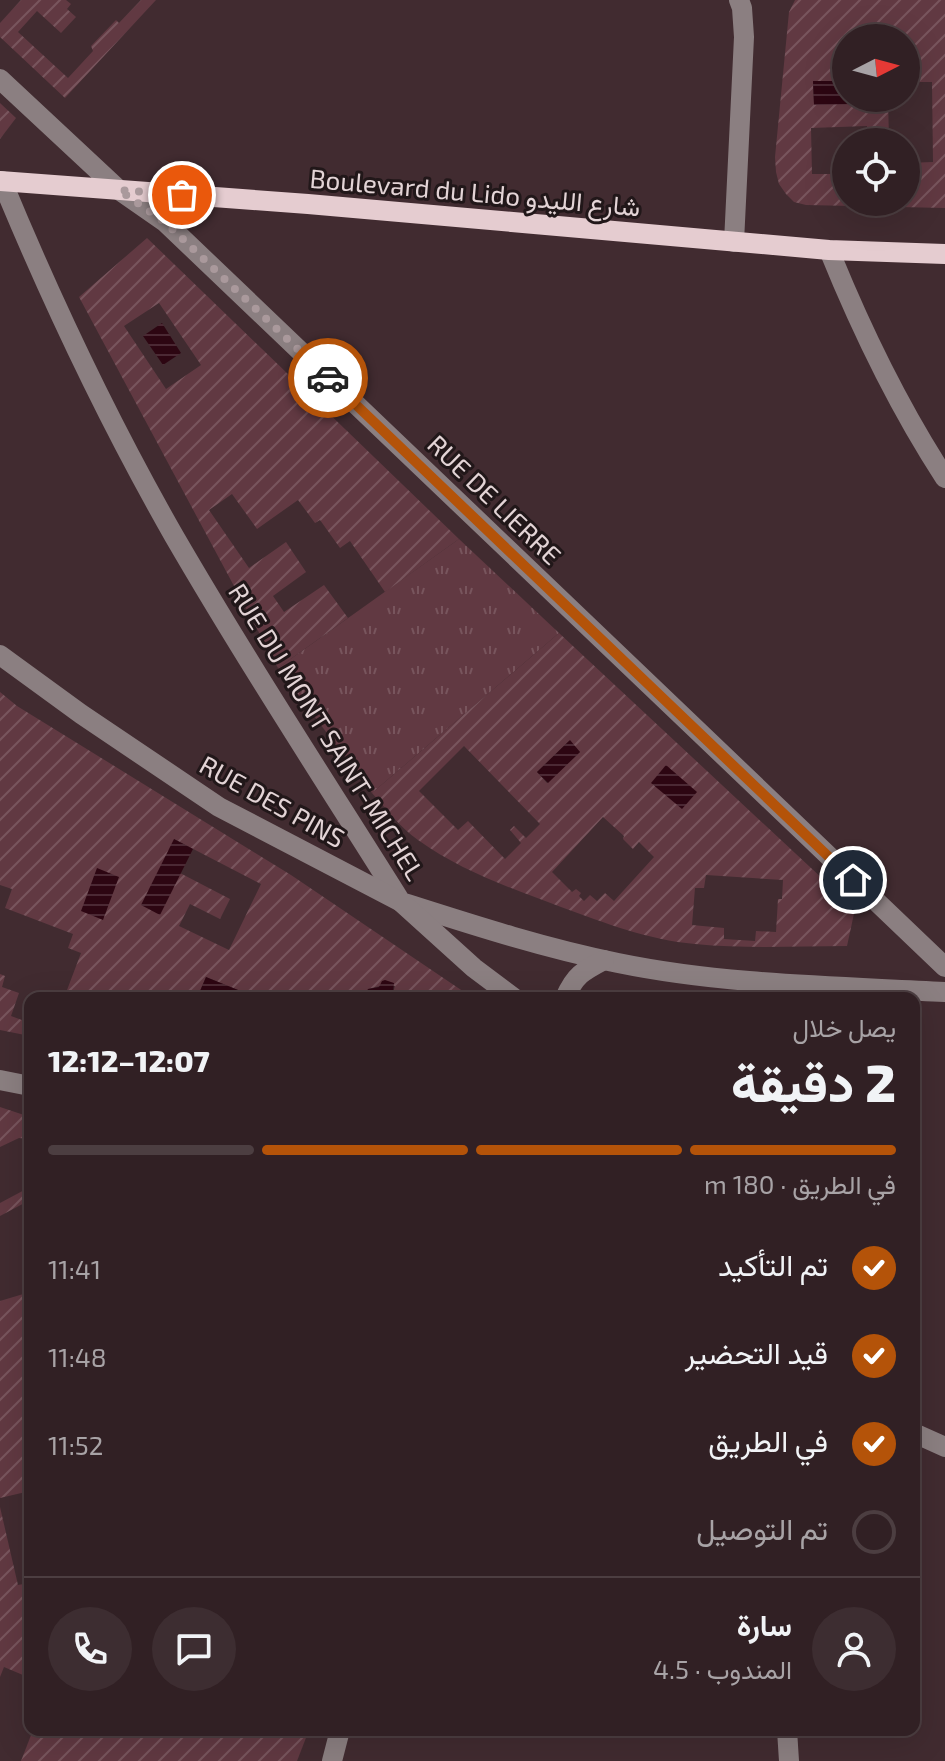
<!DOCTYPE html>
<html lang="ar">
<meta charset="utf-8">
<style>
:root{--surface:#312024;--page:#3d2d31;--text:#f1f3f6;--muted:#a8a3a6;--line:#4c3e41;--accent:#b45309}
body{margin:0;font-family:"Exo 2",Vazirmatn,sans-serif;background:var(--page);color:var(--text);direction:rtl;height:100vh;display:flex;flex-direction:column;font-size:30px;white-space:nowrap}
*{box-sizing:border-box;margin:0}
p{font-size:26px;color:var(--muted)}
.icon{flex:none;width:44px;height:44px;fill:none;stroke:currentColor;stroke-width:2;stroke-linecap:round;stroke-linejoin:round}
.map{position:relative;flex:1;overflow:hidden;direction:ltr}
.side{position:absolute;left:24px;top:992px;width:896px;height:744px;display:flex;flex-direction:column;background:var(--surface);border-radius:16px;box-shadow:0 8px 32px #0002,0 0 0 2px var(--line);direction:rtl}
.side>*{flex:none}
.needle{width:52px;rotate:84deg}
.buttons{position:absolute;left:832px;top:24px;display:grid;gap:16px}
.buttons a{display:grid;place-items:center;width:88px;height:88px;border-radius:50%;background:var(--surface);box-shadow:0 8px 32px #0002,0 0 0 2px var(--line);font-size:40px}
.pin{position:absolute;display:grid;place-items:center;width:68px;height:68px;color:#fff;margin:-34px;border:4px solid #fff;border-radius:50%;box-shadow:0 2px 8px #0007}
.courier{position:absolute;display:grid;place-items:center;width:80px;height:80px;margin:-40px;border:6px solid #b45309;border-radius:50%;background:#fff;color:#222;box-shadow:0 2px 10px #0007}
.headline em{font-style:normal;font-weight:800}
.headline div{display:flex;flex-direction:column-reverse}
.headline{display:flex;align-items:center;justify-content:space-between;height:136px;padding:0 24px}
h1{font-size:52px;font-weight:800;line-height:60px}
.bar{display:grid;grid-template-columns:repeat(4,1fr);gap:12px 8px;align-content:center;height:96px;padding:0 24px}
.bar i{height:10px;border-radius:6px;background:var(--line)}
.bar .selected{background:var(--accent)}
.bar p{grid-column:span 4}
.line{display:flex;align-items:center;gap:20px;padding:0 24px;border-top:2px solid var(--line)}
.line div{flex:1}
.round{display:grid;place-items:center;flex:none;width:84px;height:84px;border-radius:42px;background:var(--page)}
ol{padding:0 24px;list-style:none}
li{display:flex;align-items:center;gap:24px;height:88px}
li p{margin-inline-start:auto}
li .icon{padding:8px;border-radius:50%;background:var(--accent);color:#fff;stroke-width:4}
li:last-child{color:var(--muted)}
li i{width:44px;height:44px;border:4px solid var(--line);border-radius:50%}
.map>svg:first-child{display:block}
.grass{fill:url(#grass-tufts)}
.garden{fill:url(#garden-furrows);fill-rule:evenodd}
.water{fill:url(#water-rules)}
.lines{fill:none;stroke-linecap:round;stroke-linejoin:round}
.minor{stroke:#8b7f81;stroke-width:20}
.major{stroke:#e5ccd0;stroke-width:20}
.done{stroke:#aa999c;stroke-width:8;stroke-dasharray:0 14.4}
.route{stroke:#b45309;stroke-width:10}
.labels{text-anchor:middle;stroke-width:6;stroke-linejoin:round;paint-order:stroke}
.street-label{font-size:26px;fill:#e3d4d6;stroke:#211719}
</style>
<div class="map">
<svg width="945" height="1761" viewBox="0 0 945 1761">
<defs>
<pattern id="grass-tufts" width="24" height="20" patternUnits="userSpaceOnUse" patternTransform="scale(2)"><rect width="24" height="20" fill="#613942"/><path d="M3 7l-1-3M5 7V3M7 7l1-3M15 17l-1-3M17 17v-4M19 17l1-3" fill="none" stroke="#78555d"/></pattern>
<pattern id="garden-furrows" width="10" height="10" patternUnits="userSpaceOnUse" patternTransform="scale(2)"><rect width="10" height="10" fill="#613942"/><path d="M-1 1l2-2M0 10L10 0M9 11l2-2" fill="none" stroke="#78555d"/></pattern>
<pattern id="water-rules" width="6" height="5" patternUnits="userSpaceOnUse" patternTransform="scale(2)"><rect width="6" height="5" fill="#2d0612"/><path d="M0 2.5h6" fill="none" stroke="#4b2934"/></pattern>
</defs>
<rect width="100%" height="100%" fill="#412b30"/>
<!-- grass -->
<path class="grass" d="M459,539L559,633L372,793L278,668Z"/>
<!-- garden -->
<g class="garden">
<path d="M21,0H66L71,4L67,9L76,17L61,33L37,11L18,32L68,78L93,51L91,46L116,20L119,23L141,0H156L65,98L0,37V23Z"/>
<path d="M795,0H945V208L806,205L794,202L786,194L779,184L776,172L775,157L789,12ZM846,38H906V82H932L933,162L906,163V202H846V167L832,168V174H812L811,128L867,126V141H889L888,98H860L861,103L814,104L813,82L846,81Z"/>
<path d="M0,103L16,118L0,139Z"/>
<path d="M147,238L459,539L385,592L350,541L340,548L320,520L315,523L298,500L257,529L232,494L209,510L249,568L286,542L306,572L273,596L284,612L324,585L348,618L278,668L79,297ZM159,303L201,365L166,389L124,326Z"/>
<path d="M559,633L855,909L847,946C797,946 746,949 695,944C648,940 605,923 561,907C513,889 461,871 418,840C400,827 386,809 372,793ZM569,741L580,752L547,783L537,772ZM464,746L540,824L526,838L514,826L510,830L521,843L505,859L468,821L458,830L419,791ZM603,817L624,836L623,839L633,849L639,842L654,857L614,901L605,893L597,901L590,895L584,901L579,896L581,893L576,889L572,892L552,872ZM706,875L783,880L782,899H778L776,932L756,931L755,941L724,939V928L692,925L695,888H704Z"/>
<path d="M0,692L17,706L291,875L473,998H399L393,993L395,986H380L368,989L364,998H241L243,992L206,977L197,998H169L147,990L144,998H64L81,953L68,948L73,934L5,908L12,889L0,885ZM174,839L261,884L229,950L179,926L190,904L220,919L230,899L180,873Z"/>
<path d="M0,974L5,976L2,987L19,993L11,1016L30,1023V1036L0,1030Z"/>
<path d="M0,1107L30,1117V1139L19,1138L0,1147Z"/>
<path d="M30,1187V1200L0,1216V1203Z"/>
<path d="M30,1292V1491L0,1498V1301Z"/>
<path d="M0,1507L18,1585L29,1583L30,1588V1678L4,1667L0,1677Z"/>
<path d="M33,1730H309L297,1761H21Z"/>
</g>
<!-- water -->
<g class="water">
<path d="M813,81H846V98H860L861,104L814,105Z"/>
<path d="M162,323L181,353L163,365L143,336Z"/>
<path d="M570,740L580,752L548,783L537,772Z"/>
<path d="M666,765L697,792L682,809L651,783Z"/>
<path d="M174,839L193,849L160,915L141,905Z"/>
<path d="M97,868L119,877L103,920L81,911Z"/>
<path d="M206,977L243,992L241,998H197Z"/>
<path d="M385,980L394,983L393,993L399,998H364L368,989L379,987L382,981Z"/>
</g>
<g class="lines">
<!-- minor -->
<g class="minor">
<path d="M0,79L119,190L165,222L945,967"/>
<path d="M2,181C52,302 109,422 174,536C246,660 325,781 401,902C473,925 544,948 618,963C725,985 836,986 945,992"/>
<path d="M734,242L744,37L742,8L739,0"/>
<path d="M829,250C861,329 898,406 945,478"/>
<path d="M0,655L81,714L219,807L401,902L474,968L514,998"/>
<path d="M565,998C575,975 583,971 604,960"/>
<path d="M0,1080L30,1086"/>
<path d="M914,1433L945,1447"/>
<path d="M787,1730L789,1761"/>
<path d="M332,1761L340,1730"/>
</g>
<!-- major -->
<path class="major" d="M0,181L308,204L829,250L945,254"/>
</g>
<g class="lines">
<!-- done -->
<path class="done" d="M182,195L119,190L165,222L328,378"/>
<!-- route -->
<path class="route" d="M328,378L853,880"/>
</g>
<g class="labels">
<!-- street labels -->
<g class="street-label">
<text transform="translate(475 193) rotate(5)" y="9">Boulevard du Lido شارع الليدو</text>
<text transform="translate(494 500) rotate(44)" y="9">RUE DE LIERRE</text>
<text transform="translate(326 732) rotate(58)" y="9">RUE DU MONT SAINT-MICHEL</text>
<text transform="translate(272 802) rotate(29)" y="9">RUE DES PINS</text>
</g>
</g>
</svg>
<div class="buttons">
<a><svg class="needle" viewBox="-14 -14 28 28"><path d="M0-13l5 13h-10z" fill="#e53935"/><path d="M0 13l5-13h-10z" fill="#a8a3a6"/></svg></a>
<a><svg class="icon" aria-label="locate" viewBox="0 0 24 24"><circle cx="12" cy="12" r="6"/><path d="M12 2v4M12 18v4M2 12h4M18 12h4"/></svg></a>
</div>
<div class="pin" style="left:182px;top:195px;background:#ea580c"><svg class="icon" aria-label="bag" viewBox="0 0 24 24"><path d="M5 8h14l-1 12H6zM9 8a3 3 0 0 1 6 0"/></svg></div>
<div class="pin" style="left:853px;top:880px;background:#1f2937"><svg class="icon" aria-label="home" viewBox="0 0 24 24"><path d="M3 11l9-7 9 7M6 9v11h12V9"/></svg></div>
<div class="courier" style="left:328px;top:378px"><svg class="icon" aria-label="car" viewBox="0 0 24 24"><path d="M5 17H2v-5l4-1 3-4h7l3 4 3 1v5h-3M9 17h6M6 11h13"/><circle cx="7" cy="17" r="2"/><circle cx="17" cy="17" r="2"/></svg></div>
<section class="side">
<div class="headline"><div><h1>2 دقيقة</h1><p>يصل خلال</p></div><em>12:07–12:12</em></div>
<div class="bar"><i class="selected"></i><i class="selected"></i><i class="selected"></i><i></i><p>في الطريق · 180 m</p></div>
<ol>
<li><svg class="icon" aria-label="check" viewBox="0 0 24 24"><path d="M5 12l5 5 9-10"/></svg>تم التأكيد<p>11:41</p></li>
<li><svg class="icon" aria-label="check" viewBox="0 0 24 24"><path d="M5 12l5 5 9-10"/></svg>قيد التحضير<p>11:48</p></li>
<li><svg class="icon" aria-label="check" viewBox="0 0 24 24"><path d="M5 12l5 5 9-10"/></svg>في الطريق<p>11:52</p></li>
<li><i></i>تم التوصيل</li>
</ol>
<div class="line" style="height:144px"><a class="round"><svg class="icon" aria-label="person" viewBox="0 0 24 24"><circle cx="12" cy="8" r="4"/><path d="M4 21q1-7 8-7t8 7"/></svg></a><div><b>سارة</b><p>المندوب · 4.5</p></div><a class="round"><svg class="icon" aria-label="chat" viewBox="0 0 24 24"><path d="M4 5h16v11H9l-5 4z"/></svg></a><a class="round"><svg class="icon" aria-label="phone" viewBox="0 0 24 24"><path d="M5 4h4l2 5-3 2q2 4 5 5l2-3 5 2v4C11 20 4 13 5 4z"/></svg></a></div>
</section>
</div>
